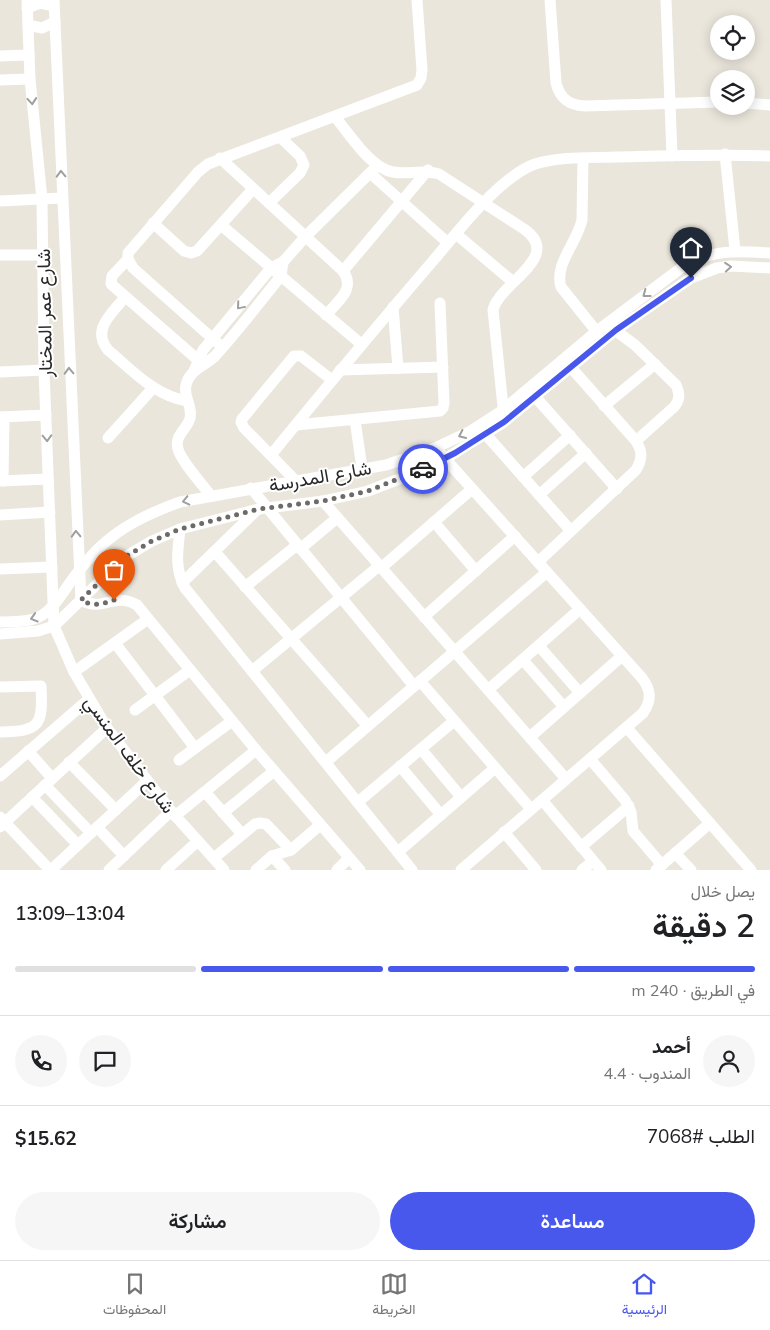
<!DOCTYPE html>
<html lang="ar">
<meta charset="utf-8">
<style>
:root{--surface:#fff;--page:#f6f6f6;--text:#202124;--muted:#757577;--line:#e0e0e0;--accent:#4857ec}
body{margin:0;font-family:Mulish,Vazirmatn,sans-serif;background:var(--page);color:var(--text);direction:rtl;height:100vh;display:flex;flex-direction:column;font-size:19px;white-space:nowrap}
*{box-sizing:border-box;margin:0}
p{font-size:16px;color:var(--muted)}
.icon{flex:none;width:28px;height:28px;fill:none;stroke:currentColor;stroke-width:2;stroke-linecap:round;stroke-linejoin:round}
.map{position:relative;height:870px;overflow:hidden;direction:ltr}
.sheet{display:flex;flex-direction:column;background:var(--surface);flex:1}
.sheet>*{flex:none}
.fabs{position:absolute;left:710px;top:15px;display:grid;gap:10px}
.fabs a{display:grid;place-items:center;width:45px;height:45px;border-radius:50%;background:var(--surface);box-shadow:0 2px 12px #0003;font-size:25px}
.pin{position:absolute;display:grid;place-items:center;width:42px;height:42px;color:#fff;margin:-51px -21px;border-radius:50% 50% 50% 0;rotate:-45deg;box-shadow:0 0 5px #0007}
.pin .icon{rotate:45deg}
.courier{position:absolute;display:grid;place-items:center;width:50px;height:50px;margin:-25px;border:4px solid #4857ec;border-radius:50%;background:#fff;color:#222;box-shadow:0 1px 6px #0007}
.headline em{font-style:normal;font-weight:600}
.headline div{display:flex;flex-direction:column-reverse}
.headline{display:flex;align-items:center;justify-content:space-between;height:85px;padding:0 15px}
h1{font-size:32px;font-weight:600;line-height:38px}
.bar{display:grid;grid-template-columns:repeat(4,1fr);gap:8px 5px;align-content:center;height:60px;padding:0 15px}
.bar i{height:6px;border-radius:4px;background:var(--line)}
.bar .active{background:var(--accent)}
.bar p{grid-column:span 4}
.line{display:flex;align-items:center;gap:12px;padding:0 15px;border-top:1px solid var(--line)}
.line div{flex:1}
.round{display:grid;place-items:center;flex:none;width:52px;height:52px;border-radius:26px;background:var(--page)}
.button{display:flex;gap:10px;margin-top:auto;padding:10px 15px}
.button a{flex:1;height:58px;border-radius:30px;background:var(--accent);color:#fff;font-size:20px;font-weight:600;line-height:58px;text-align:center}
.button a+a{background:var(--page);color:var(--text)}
.dock{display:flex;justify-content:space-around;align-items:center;height:70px;border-top:1px solid var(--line);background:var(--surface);font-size:14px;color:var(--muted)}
.dock a{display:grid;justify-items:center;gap:2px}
.dock .active{color:var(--accent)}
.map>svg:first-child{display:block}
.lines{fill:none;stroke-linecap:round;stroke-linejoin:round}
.minor{stroke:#fff;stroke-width:11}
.oneway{stroke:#9f9f9f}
.done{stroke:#6d6b68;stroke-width:5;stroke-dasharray:0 9}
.route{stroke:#4857ec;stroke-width:6}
.labels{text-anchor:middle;stroke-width:4;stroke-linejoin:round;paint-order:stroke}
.street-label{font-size:19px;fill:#292929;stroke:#fff}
</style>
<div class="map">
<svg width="770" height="870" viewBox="0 0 770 870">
<rect width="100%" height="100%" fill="#eae6dc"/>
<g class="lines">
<!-- minor -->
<g class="minor">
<path d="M27,0L30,79L42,199L44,370L54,626L74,672L107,728L171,811L224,870"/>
<path d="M54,0L81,600C103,613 114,591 137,605L256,750L360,870"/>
<path d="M550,0L556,83C560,98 568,105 585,106L719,102"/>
<path d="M666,0L672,156"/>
<path d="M27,8L40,3L54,6"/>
<path d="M28,25L42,28L55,22"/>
<path d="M0,56L29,55"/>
<path d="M0,80L30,79"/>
<path d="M746,103L770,105"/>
<path d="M335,117C349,133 371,169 393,172C409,175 422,169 439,174L524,229C564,257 499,283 493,310L504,416"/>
<path d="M725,154L735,250"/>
<path d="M220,158L343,271C356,289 338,301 326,315"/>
<path d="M583,158L582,220C577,243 554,264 561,287L601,337"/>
<path d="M370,173L448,243"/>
<path d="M0,201L62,198"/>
<path d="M269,203L300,173L304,165L300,156L280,137"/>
<path d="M153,223L184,251L191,253L197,251L253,189"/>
<path d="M221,225L361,344"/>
<path d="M456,234L513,282"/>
<path d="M0,255H43"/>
<path d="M128,259L112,276L111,284L198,360"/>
<path d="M343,271L428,170"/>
<path d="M125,297C112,314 91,329 108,350C132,370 155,396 187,401"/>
<path d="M393,307L398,368"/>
<path d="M612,328L635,345L676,385C680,394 680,400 674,407L636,441"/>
<path d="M222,347L133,268L128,259V253L198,172L208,164L417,85L421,78L422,70L417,0"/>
<path d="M340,370L443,367"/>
<path d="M194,371L203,350L271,268L283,262L306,236L377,166"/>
<path d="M0,372L44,370"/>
<path d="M531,392L617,489"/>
<path d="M604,406L655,364"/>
<path d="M0,417L46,415"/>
<path d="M355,420L362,468"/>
<path d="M296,425L440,411L443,408L444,403L440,303"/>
<path d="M481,429L571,531"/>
<path d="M108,438L153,388"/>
<path d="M440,453L642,678C651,690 652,700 643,713L461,870"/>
<path d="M271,455C324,390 377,326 432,262C457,233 499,177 535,164C561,156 592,158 618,157C669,156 719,154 770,156"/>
<path d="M523,477L570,435"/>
<path d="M295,480L244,428L241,422L242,419L294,356H301L332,380"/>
<path d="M0,481L48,479"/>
<path d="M3,481L4,417"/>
<path d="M251,488L414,686"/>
<path d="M539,495L586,453"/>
<path d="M211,496C203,485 181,461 178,449C174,435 187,430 190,418C193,406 183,397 186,385C189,370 205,366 215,356C238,331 259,303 281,276L283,262"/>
<path d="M323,501L566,779"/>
<path d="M0,515L50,512"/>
<path d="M434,522L476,571"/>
<path d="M180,529C178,550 174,568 185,588L412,870"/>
<path d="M300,549L337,518"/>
<path d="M215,552L368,726"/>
<path d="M538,562L636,470C642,460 643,452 636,441L567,363"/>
<path d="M381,568L472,489"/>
<path d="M0,569L52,567"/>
<path d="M182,583L258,509"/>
<path d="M245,587L297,545"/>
<path d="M424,617L515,536"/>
<path d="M0,622C11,622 24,622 34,619C54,613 65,587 78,572C84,564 91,556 98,549C121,526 150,513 180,502L386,465L435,448L469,432L503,410L597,331L685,265C716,249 737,251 770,253"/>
<path d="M0,634L38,631L54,626L125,557L152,541L180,529L259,509L323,501L368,491L420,471L445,459L504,422L616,330L691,278L717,268L731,266L770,268"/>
<path d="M115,643L195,748"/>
<path d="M539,646L580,693"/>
<path d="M523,660L564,707"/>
<path d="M252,671L379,566"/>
<path d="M74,672L148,619"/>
<path d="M420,681L531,809"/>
<path d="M0,687L41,686C43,726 40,731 0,732"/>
<path d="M488,690L580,609"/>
<path d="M135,710L190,670"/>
<path d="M627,728L751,870"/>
<path d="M530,737L622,656"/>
<path d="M421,749L461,797"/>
<path d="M28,751L52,778"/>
<path d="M590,759L625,800L631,812L633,831L662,865"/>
<path d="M179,760L232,721"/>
<path d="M69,762L116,810"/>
<path d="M326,762L547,572"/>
<path d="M400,766L441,815"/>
<path d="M0,776L89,699"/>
<path d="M45,785L91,833"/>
<path d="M205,792L242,834"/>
<path d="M32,797L78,845"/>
<path d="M542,800L601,870"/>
<path d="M358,802L454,721"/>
<path d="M223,813L274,771"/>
<path d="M175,816L256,750"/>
<path d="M0,817L50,870"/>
<path d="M0,827L107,728"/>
<path d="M97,827L124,856"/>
<path d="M504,832L536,870"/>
<path d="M581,847L629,806"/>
<path d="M398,852L495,768"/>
<path d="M675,853L691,870"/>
<path d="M272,856L285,870"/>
<path d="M214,858L255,824L260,823L266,824L291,850"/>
<path d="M51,870L147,781"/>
<path d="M109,870L171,811"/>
<path d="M166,870L198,841"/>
<path d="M256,870L272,856L291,850L320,825"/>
<path d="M337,870L349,858"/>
<path d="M582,870L593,861"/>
<path d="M656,870L710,823"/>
</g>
</g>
<!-- one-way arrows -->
<defs><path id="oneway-chevron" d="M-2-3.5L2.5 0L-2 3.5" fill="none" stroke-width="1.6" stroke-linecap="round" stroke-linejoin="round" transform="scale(1.25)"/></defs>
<g class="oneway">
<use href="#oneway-chevron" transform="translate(32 101) rotate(85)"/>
<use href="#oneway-chevron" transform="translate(61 174) rotate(-92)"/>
<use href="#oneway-chevron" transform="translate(728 267) rotate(-5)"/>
<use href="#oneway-chevron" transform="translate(646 294) rotate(143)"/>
<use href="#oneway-chevron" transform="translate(240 306) rotate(130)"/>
<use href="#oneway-chevron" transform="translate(69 371) rotate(-92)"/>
<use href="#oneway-chevron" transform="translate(462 435) rotate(155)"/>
<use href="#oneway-chevron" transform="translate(47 438) rotate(88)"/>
<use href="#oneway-chevron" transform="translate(186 501) rotate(167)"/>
<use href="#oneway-chevron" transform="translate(76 534) rotate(-92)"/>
<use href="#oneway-chevron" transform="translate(34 618) rotate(163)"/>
</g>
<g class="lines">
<!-- done -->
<path class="done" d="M114,600C102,604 93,607 81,600L125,557L152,541L180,529L259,509L323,501L368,491L423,469"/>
<!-- route -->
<path class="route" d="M423,469L455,453L504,422L616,330L691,278"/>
</g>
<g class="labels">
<!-- street labels -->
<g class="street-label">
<text transform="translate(44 313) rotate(-91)" y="7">شارع عمر المختار</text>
<text transform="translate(320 476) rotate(-10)" y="7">شارع المدرسة</text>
<text transform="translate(130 754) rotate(54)" y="7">شارع خلف المنسي</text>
</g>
</g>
</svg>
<div class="fabs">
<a><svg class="icon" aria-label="locate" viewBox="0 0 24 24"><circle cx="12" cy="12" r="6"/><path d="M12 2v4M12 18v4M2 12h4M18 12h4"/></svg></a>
<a><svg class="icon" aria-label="layers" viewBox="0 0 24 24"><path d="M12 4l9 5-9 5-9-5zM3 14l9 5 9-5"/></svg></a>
</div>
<div class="pin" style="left:114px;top:600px;background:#ea580c"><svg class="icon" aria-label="bag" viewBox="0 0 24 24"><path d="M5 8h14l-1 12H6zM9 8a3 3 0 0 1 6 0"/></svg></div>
<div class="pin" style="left:691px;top:278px;background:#1f2937"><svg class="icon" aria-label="home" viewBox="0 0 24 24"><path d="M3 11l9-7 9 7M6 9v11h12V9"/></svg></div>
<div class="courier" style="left:423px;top:469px"><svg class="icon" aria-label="car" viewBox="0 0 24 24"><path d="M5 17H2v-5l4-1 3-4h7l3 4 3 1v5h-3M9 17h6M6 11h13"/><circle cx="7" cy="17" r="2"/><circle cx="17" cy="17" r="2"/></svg></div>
</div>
<section class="sheet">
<div class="headline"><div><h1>2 دقيقة</h1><p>يصل خلال</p></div><em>13:04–13:09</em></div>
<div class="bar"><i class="active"></i><i class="active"></i><i class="active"></i><i></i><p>في الطريق · 240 m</p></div>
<div class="line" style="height:90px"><a class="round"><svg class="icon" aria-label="person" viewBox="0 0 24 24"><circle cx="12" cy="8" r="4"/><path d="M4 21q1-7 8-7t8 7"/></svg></a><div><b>أحمد</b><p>المندوب · 4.4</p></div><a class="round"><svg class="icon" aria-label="chat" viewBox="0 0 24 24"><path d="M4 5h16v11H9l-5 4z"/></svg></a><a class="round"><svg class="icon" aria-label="phone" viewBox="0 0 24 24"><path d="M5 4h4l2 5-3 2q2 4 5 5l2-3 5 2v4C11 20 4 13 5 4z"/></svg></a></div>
<div class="line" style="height:65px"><div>الطلب #7068</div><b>$15.62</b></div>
<div class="button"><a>مساعدة</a><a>مشاركة</a></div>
</section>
<nav class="dock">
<a class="active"><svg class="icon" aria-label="home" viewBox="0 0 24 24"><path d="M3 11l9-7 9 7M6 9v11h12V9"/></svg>الرئيسية</a>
<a><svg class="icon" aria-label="map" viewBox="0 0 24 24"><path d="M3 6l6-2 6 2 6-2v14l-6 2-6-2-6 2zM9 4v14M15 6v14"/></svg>الخريطة</a>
<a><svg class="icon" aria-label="saved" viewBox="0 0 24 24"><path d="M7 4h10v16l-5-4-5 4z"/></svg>المحفوظات</a>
</nav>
